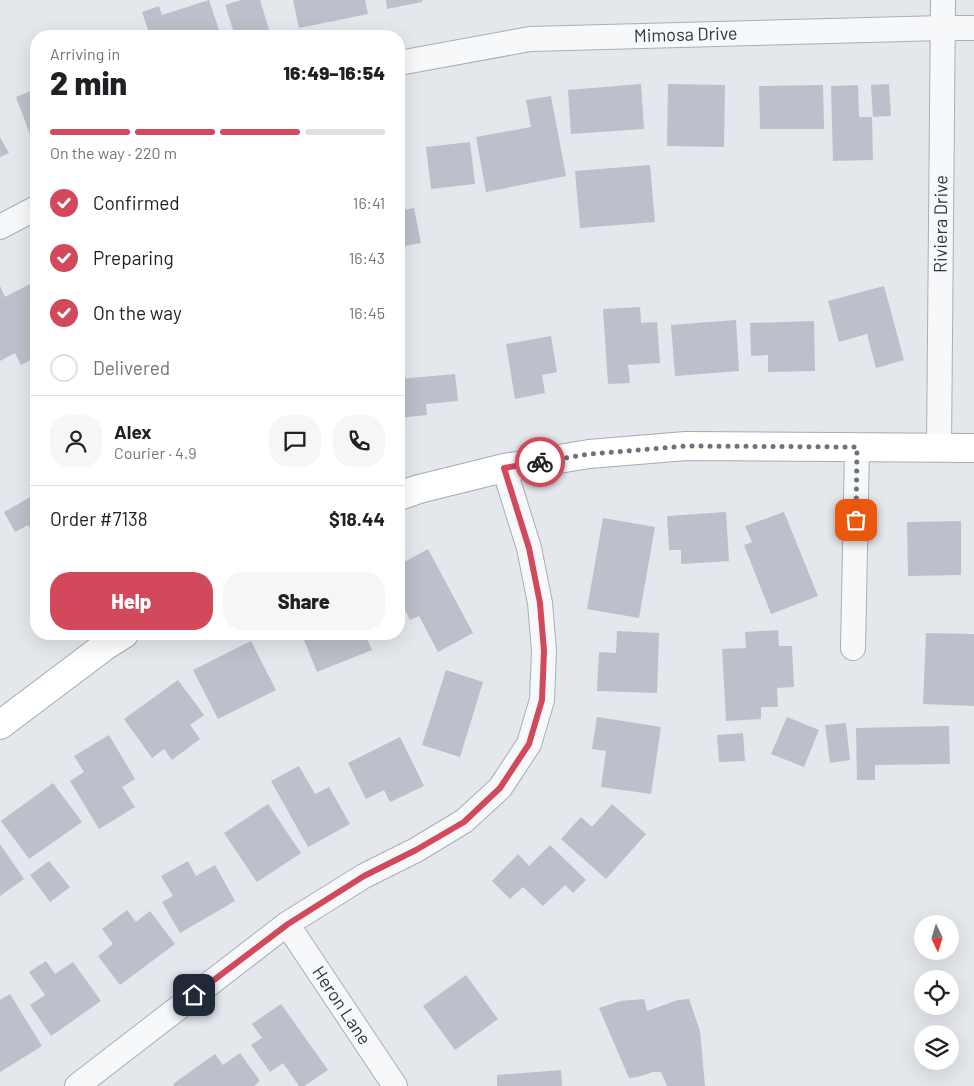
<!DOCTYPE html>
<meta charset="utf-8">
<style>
:root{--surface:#fff;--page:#f6f6f6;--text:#202124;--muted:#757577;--line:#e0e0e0;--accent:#d1495b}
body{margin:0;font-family:Barlow,sans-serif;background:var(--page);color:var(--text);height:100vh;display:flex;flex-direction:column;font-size:19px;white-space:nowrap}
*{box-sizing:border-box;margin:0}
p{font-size:16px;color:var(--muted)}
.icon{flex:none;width:28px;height:28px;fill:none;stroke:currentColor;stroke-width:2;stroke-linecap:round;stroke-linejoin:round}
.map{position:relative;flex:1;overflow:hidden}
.drawer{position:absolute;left:30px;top:30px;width:375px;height:610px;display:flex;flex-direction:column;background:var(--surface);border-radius:20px;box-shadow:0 5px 20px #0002}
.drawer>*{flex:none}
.needle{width:32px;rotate:176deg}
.controls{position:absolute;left:914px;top:915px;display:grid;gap:10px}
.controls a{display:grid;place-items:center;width:45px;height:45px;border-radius:50%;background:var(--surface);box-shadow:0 5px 20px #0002;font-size:25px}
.pin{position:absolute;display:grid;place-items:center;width:42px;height:42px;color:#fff;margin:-21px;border-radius:10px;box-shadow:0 2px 8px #0006}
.courier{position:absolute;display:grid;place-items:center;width:50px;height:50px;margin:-25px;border:4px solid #d1495b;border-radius:50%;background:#fff;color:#222;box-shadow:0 1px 6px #0007}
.headline em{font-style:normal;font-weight:800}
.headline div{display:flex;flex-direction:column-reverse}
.headline{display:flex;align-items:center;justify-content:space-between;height:85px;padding:0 20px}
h1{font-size:32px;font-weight:800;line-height:38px}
.bar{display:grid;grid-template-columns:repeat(4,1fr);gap:8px 5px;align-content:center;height:60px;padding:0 20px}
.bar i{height:6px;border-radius:4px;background:var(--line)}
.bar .selected{background:var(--accent)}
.bar p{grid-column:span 4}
.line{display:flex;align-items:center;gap:12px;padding:0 20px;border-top:1px solid var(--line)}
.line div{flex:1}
.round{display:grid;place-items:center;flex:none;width:52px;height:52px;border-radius:20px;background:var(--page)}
ol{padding:0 20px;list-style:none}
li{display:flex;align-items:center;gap:15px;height:55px}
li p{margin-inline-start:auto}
li .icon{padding:5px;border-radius:50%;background:var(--accent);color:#fff;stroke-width:4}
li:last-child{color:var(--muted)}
li i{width:28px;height:28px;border:2px solid var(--line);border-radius:50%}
.cta{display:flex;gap:10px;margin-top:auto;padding:10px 20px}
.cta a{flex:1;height:58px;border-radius:20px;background:var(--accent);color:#fff;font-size:20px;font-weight:800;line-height:58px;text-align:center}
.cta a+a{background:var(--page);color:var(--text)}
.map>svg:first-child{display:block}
.building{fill:#bbc0ca}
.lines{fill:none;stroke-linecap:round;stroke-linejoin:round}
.minor-casing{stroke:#a9aeb7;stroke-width:26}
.major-casing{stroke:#a3abb8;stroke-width:30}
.minor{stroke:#f7f8fa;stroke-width:24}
.major{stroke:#fff;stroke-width:28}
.done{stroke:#6c737f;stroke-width:5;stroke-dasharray:0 9}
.route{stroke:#d1495b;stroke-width:6}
.labels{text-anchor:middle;stroke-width:5;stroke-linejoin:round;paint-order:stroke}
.street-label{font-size:18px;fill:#2b3445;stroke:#f4f6f9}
</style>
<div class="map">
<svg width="974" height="1086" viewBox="0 0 974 1086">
<rect width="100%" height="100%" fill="#e4e7ec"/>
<!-- building -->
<g class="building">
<path d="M209,0L221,36H150L142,12L159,6L162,15Z"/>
<path d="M241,0H260L271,36H235L225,5Z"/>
<path d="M293,0H365L368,14L299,28Z"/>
<path d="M386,0H422V2L387,9Z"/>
<path d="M641,84L644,129L571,134L568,90Z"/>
<path d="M668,84L725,85L724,147L667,146Z"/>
<path d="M889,84L891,116L873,117L871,85Z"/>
<path d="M823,85L824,129H760L759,86Z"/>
<path d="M858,85L859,117H872L873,160L833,161L831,86Z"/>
<path d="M36,89V135L31,137L16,97Z"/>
<path d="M551,96L566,176L486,192L476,137L531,127L526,100Z"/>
<path d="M0,137L9,153L0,157Z"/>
<path d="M470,142L475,184L431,189L426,147Z"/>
<path d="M399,149L402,161L399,162Z"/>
<path d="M650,165L655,222L580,228L575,171Z"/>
<path d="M414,208L421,243L399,247V211Z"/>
<path d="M36,281V357L21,365L15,353L0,361V286L5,297Z"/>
<path d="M884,286L904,360L876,368L867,334L839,342L828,301Z"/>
<path d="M640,307L641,323L657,322L660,363L628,365L630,383L608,384L603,309Z"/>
<path d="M736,320L739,371L675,376L671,325Z"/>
<path d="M814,321L815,371L768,372V355L751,356L750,323Z"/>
<path d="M551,336L557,372L542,375L545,393L515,399L506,344Z"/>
<path d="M455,374L458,401L426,404L427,415L399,418V379Z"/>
<path d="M36,494V538L28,525L15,532L4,512Z"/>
<path d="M726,512L729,561L681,564V550H669L667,516Z"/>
<path d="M784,512L818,596L771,614L744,545L752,542L745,526Z"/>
<path d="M603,518L655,527L639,618L587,609Z"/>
<path d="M961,521V575L908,576L907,522Z"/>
<path d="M428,549L473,633L438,652L419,616L410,620L399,598V565Z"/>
<path d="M778,630L779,646H792L794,687L777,688L778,707H761V719L726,721L722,649L746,648L745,632Z"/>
<path d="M617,631L659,633L657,693L597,691L599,652L616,653Z"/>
<path d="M926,633L974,634V706L923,704Z"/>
<path d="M305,634H365L372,650L317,672L302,635Z"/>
<path d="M251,641L276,690L218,719L193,670Z"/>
<path d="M446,670L483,682L460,757L422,745Z"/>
<path d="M178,680L204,715L190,725L200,739L172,760L164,749L152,758L124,719Z"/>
<path d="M597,717L661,727L651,794L601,787L606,751L592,749Z"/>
<path d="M787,717L819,730L804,767L771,754Z"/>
<path d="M846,723L850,760L830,763L825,725Z"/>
<path d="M949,726L950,764L875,765V780H857L856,728Z"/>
<path d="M743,733L745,761L719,762L717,735Z"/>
<path d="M109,735L135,779L122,787L135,807L99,829L70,781L84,772L74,756Z"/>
<path d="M400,737L424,786L390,802L384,790L366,799L348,763Z"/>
<path d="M299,766L315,794L329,787L350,824L308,847L271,781Z"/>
<path d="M53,783L82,822L29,859L1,821Z"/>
<path d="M268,804L301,853L257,882L224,833Z"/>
<path d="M612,804L646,834L606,879L561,839L581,817L592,827Z"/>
<path d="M0,844L24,879L0,896Z"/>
<path d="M550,845L586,880L573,893L565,885L543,906L523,887L510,899L492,881L518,854L529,866Z"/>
<path d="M49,861L70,887L50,902L30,875Z"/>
<path d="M188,861L196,876L215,865L235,901L180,933L162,902L173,896L161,876Z"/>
<path d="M127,910L136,922L150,911L175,944L120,985L98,956L113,944L102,929Z"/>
<path d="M46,961L55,974L73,962L101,1001L51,1036L30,1005L45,995L29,972Z"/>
<path d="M466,975L498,1019L455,1050L423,1006Z"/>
<path d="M10,994L42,1046L0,1072V1000Z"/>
<path d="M644,999L647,1011L678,1000L689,999L700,1031L705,1086H667L661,1072H653L638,1077L629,1078L599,1008L620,1001Z"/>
<path d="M281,1004L328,1070L304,1086H299L283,1063L270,1072L251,1045L262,1038L252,1024Z"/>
<path d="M240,1053L260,1081L254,1086H174L173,1084L215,1054L223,1065Z"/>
<path d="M561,1070L562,1086H497V1075Z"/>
</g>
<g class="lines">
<defs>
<g id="minor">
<path id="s1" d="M399,63L530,39L943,28H974"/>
<path d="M0,227L36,208"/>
<path id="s2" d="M939,448L943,0"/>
<path d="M853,648L857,447"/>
<path id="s3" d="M287,924L395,1086"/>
<path d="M77,1086L287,924L364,876L416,850L464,821L500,788L529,744L542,700L544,651L540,603L529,548L504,468"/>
</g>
<g id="major">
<path d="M399,496L419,489L504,468L589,454L686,446L974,448"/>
<path d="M0,725L105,646L124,634"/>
</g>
</defs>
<!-- minor casing -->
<use href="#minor" class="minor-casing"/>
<!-- major casing -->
<use href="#major" class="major-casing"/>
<!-- minor -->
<use href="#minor" class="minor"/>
<!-- major -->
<use href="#major" class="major"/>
</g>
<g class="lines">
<!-- done -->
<path class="done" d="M540,462L589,454L686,446L857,447L856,520"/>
<!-- route -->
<path class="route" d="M194,995L288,924L364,876L416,850L464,822L500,788L529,744L542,700L544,651L540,603L529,548L504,468L540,462"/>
</g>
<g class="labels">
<!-- street labels -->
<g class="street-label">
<text dy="6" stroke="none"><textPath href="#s1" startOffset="289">Mimosa Drive</textPath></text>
<text dy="6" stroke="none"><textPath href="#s2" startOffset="224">Riviera Drive</textPath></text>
<text dy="6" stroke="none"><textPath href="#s3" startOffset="98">Heron Lane</textPath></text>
</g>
</g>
</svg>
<div class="controls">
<a><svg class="needle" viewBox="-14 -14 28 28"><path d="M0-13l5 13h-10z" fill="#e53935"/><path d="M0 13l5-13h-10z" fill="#757577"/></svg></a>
<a><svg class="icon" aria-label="locate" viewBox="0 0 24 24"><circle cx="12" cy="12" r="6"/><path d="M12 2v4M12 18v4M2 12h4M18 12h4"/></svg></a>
<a><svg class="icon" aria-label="layers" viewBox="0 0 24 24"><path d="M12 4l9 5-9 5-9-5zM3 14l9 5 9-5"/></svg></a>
</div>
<div class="pin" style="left:856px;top:520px;background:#ea580c"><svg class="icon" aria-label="bag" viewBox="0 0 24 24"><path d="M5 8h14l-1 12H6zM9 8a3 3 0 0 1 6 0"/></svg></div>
<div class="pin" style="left:194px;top:995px;background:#1f2937"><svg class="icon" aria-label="home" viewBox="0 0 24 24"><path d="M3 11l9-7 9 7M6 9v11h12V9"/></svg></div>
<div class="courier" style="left:540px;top:462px"><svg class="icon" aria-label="bike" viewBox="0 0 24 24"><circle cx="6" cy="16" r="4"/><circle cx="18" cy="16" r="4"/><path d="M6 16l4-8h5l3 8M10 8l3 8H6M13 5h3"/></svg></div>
<section class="drawer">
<div class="headline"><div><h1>2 min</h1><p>Arriving in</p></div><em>16:49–16:54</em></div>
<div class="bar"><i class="selected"></i><i class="selected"></i><i class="selected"></i><i></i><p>On the way · 220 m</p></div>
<ol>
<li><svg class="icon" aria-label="check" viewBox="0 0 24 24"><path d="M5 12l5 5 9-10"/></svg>Confirmed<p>16:41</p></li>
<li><svg class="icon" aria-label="check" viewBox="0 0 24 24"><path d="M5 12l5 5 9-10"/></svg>Preparing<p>16:43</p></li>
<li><svg class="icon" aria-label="check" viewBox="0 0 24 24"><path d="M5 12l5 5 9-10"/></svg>On the way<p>16:45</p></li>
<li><i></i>Delivered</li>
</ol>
<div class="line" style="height:90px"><a class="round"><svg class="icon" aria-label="person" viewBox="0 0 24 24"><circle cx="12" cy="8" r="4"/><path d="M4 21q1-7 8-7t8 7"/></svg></a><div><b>Alex</b><p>Courier · 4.9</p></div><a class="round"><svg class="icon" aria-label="chat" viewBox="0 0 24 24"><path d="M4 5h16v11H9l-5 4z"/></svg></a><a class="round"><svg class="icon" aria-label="phone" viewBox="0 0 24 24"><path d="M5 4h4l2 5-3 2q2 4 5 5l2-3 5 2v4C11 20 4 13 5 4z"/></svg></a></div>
<div class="line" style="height:65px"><div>Order #7138</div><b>$18.44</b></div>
<div class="cta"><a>Help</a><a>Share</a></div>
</section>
</div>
